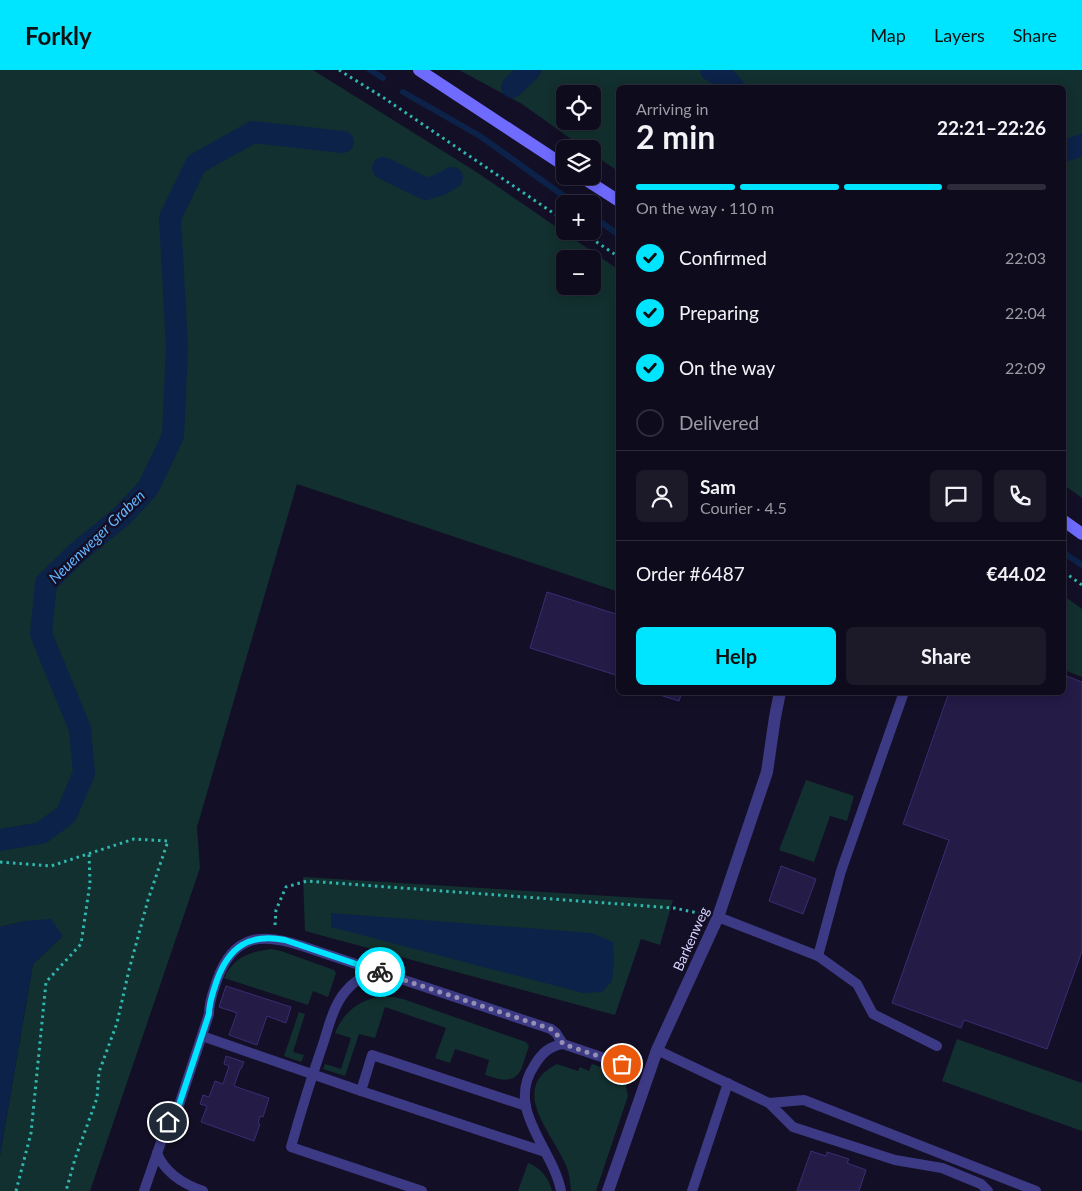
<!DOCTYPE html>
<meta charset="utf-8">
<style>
:root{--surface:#0e0b1c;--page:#1c1929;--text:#f1f3f6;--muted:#9b9ba3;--line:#2e2b3b;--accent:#00e5ff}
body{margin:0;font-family:Lato,sans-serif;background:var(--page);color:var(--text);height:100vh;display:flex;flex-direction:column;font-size:19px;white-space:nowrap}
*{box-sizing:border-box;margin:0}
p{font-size:16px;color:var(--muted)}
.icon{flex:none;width:28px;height:28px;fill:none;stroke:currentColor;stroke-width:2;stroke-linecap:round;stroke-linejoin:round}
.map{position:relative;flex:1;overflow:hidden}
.panel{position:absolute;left:616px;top:15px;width:450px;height:610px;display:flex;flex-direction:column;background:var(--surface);border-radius:8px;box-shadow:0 2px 12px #0003,0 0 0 1px var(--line)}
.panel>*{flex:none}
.buttons{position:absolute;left:556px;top:15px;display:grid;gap:10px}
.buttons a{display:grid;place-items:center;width:45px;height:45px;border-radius:8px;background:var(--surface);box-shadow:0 2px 12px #0003,0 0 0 1px var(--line);font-size:25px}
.pin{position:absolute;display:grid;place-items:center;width:42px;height:42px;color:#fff;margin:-21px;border:2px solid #fff;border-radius:50%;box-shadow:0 1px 5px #0007}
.courier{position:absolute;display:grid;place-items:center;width:50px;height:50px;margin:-25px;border:4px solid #00e5ff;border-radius:50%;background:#fff;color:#222;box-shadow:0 1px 6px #0007}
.head em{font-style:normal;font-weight:700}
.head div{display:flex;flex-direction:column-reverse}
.head{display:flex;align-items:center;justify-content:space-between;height:85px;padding:0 20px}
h1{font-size:32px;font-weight:700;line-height:38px}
.bar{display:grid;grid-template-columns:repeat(4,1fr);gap:8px 5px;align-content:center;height:60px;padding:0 20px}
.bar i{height:6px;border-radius:4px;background:var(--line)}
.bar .active{background:var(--accent)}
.bar p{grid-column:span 4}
.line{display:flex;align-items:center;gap:12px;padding:0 20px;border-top:1px solid var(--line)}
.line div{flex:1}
.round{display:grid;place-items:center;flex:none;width:52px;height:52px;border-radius:8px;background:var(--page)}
ol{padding:0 20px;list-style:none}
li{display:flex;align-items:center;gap:15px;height:55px}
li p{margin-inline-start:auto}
li .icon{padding:5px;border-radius:50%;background:var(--accent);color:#111;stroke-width:4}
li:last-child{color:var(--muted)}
li i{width:28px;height:28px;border:2px solid var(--line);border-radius:50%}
.action{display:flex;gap:10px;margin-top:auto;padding:10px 20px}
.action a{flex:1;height:58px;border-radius:8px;background:var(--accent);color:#111;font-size:20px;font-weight:700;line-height:58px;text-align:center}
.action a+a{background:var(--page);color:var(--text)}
header{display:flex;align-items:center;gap:30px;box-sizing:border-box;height:70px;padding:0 25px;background:var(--accent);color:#111}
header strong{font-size:24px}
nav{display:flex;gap:28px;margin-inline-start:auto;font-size:18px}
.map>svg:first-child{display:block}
.green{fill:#12302f;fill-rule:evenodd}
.water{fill:#0c2248}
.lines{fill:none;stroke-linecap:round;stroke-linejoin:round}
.stream{stroke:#0c2248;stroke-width:6}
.canal{stroke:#0c2248;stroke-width:22}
.building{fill:#241b47;stroke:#3b2d73}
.path{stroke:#2fb8b0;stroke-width:3;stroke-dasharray:2.5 4;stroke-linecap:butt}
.lane{stroke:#3d3a85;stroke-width:10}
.street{stroke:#3d3a85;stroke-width:12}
.secondary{stroke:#6f6bff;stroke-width:12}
.done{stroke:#948fb3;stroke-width:5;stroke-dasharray:0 9}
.route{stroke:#00e5ff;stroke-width:6}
.labels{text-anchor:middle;stroke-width:5;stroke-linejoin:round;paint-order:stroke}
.street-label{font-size:14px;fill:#d9d4ff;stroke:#130f26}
.water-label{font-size:15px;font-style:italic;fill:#62b6ff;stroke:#130f26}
</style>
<header>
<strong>Forkly</strong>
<nav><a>Map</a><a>Layers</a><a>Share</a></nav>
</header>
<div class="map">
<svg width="1082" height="1121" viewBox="0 0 1082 1121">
<rect width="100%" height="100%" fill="#130f26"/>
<!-- green -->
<g class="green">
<path d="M0,0H313L475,101L619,200V522L297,414L197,757L200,798L90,1121H0V1085L33,894L63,866L25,851L0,857ZM565,189H592V216H565Z"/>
<path d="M459,0H1082V428L1064,415V18H619V102L593,84L592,79H585L522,34ZM565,24H592V51H565Z"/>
<path d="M1064,526L1082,539V607L1064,600Z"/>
<path d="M806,710L854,726L847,751L830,746L814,792L779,780Z"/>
<path d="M303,807L673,830L660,875L641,869L615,945L305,861Z"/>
<path d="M271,879L281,881L334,900L336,903L328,927L313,921L308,935L224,908C234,887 249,882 271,879Z"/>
<path d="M377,927H393L403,929L526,972L529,976L521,1000C512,1015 498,1009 485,1005L489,990L455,979L450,993L435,988L446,958L385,937L375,968L359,964L345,1006L323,999L325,994L341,999L351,968L335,963C343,943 357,932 377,927Z"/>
<path d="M299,942L305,944L293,982L304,985L301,992L284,986Z"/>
<path d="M957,969L1082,1013V1061L942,1011Z"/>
<path d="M557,994L578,1001L580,997L589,1001L592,994L621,1004L624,1007L628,1026L596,1121H571C570,1110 569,1100 564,1091C550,1060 509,1018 557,994Z"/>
<path d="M528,1093C540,1097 549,1108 552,1121H518Z"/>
</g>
<!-- water -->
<g class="water">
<path d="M331,843L592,863L613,872L614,892L612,911L602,922L583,923L331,857Z"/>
<path d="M51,849L63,866L33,894L0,1085V857L25,851Z"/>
</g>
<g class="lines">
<!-- stream -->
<g class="stream">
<path d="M370,0L383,8"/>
<path d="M403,22L480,66L575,134"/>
<path d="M592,146L619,165"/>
<path d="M1064,483L1082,495"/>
</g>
<!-- canal -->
<g class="canal">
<path d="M711,0L726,9L734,18"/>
<path d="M512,17L530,0"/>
<path d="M1064,81L1082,75"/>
<path d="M383,98L426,119L439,115L452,108"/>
<path d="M0,770L41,763L66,745L84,703L80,659L41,564L46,513L79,481L123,445L148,418L173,366L177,277L170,148L196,94L253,62L343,72"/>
</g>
</g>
<!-- building -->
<g class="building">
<path d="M547,522L619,545V606L530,578Z"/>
<path d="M1064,605L1082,612V881L1047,979L964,950L961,958L892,933L949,770L903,754L949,622H1064Z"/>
<path d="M650,622H682L679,631Z"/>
<path d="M781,796L816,809L803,844L769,831Z"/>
<path d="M226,916L291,937L286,953L267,946L257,975L229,965L237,943L219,937Z"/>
<path d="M226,986L244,992L241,999H240L234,1016L269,1028L263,1047L260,1046L258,1053L260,1054L254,1071L201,1052L207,1036L200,1034L203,1025L209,1027L215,1011L223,1014L229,996L224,994Z"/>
<path d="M811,1081L826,1086L827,1082L849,1089L847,1093L866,1100L859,1121H797Z"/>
</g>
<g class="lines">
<!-- path -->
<g class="path">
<path d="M339,0L384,28L565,151"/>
<path d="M580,161L619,187"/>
<path d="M1064,502L1082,515"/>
<path d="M0,792L51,796L134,769L168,771L148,830L129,900L117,953L99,1002L97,1028L75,1089L66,1121"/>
<path d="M275,855L276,840L286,817L307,811L674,838L703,844"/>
<path d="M16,1121L31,1063L46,912L81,874L90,813L89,783"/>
</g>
<!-- lane -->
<g class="lane">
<path d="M718,847L818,886L841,801L904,622"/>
<path d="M818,886L857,914L873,944L937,976"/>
<path d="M376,901C364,905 353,912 345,922C334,935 329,955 324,971C312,1006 301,1041 291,1077L422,1121"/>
<path d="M202,966L361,1021"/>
<path d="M657,980L769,1033L793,1057L895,1090L942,1098L981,1114L988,1121"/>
<path d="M769,1033L804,1030L1036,1121"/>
<path d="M526,1036L372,985L361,1021L545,1082"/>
<path d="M157,1083C165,1103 183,1114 203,1121"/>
<path d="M144,1121L168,1052L175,1047L209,944C209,931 213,922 217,910C233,865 261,862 302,876L551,959L556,963L563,974"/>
<path d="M561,1121C553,1078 505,1040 534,996C541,984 549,976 563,974L622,994"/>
<path d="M692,1121L728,1013"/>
</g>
<!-- street -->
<path class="street" d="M608,1121L657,980L718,847L767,702L775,647L780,622"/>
<!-- secondary -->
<g class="secondary">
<path d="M419,0L565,96"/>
<path d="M580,106L619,131"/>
<path d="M1064,451L1082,464"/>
</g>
</g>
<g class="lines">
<!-- done -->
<path class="done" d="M380,902L551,959L556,963L563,974L622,994"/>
<!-- route -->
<path class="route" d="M168,1052L175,1047L209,944C209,932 213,922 217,910C229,877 249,863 285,870L380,902"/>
</g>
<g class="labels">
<!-- street labels -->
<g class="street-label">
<text transform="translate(691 869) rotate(-66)" y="5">Barkenweg</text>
</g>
<!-- water labels -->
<g class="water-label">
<text transform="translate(97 467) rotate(-44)" y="5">Neuenweger Graben</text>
</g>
</g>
</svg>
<div class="buttons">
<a><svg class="icon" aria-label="locate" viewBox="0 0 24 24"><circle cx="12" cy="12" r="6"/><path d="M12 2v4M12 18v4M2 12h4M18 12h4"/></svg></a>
<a><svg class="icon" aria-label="layers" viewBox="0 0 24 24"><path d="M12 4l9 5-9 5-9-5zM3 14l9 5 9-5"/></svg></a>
<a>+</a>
<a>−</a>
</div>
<div class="pin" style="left:622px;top:994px;background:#ea580c"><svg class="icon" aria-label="bag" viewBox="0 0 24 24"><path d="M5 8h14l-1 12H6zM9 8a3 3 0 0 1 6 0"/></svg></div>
<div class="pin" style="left:168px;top:1052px;background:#1f2937"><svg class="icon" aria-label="home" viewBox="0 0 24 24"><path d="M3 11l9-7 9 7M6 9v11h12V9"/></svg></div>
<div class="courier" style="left:380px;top:902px"><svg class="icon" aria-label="bike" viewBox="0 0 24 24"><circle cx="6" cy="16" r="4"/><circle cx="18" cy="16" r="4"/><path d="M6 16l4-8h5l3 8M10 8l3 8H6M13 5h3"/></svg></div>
<section class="panel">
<div class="head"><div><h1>2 min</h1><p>Arriving in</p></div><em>22:21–22:26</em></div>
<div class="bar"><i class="active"></i><i class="active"></i><i class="active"></i><i></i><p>On the way · 110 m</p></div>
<ol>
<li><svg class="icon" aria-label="check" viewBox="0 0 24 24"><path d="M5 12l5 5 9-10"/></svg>Confirmed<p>22:03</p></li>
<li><svg class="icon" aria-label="check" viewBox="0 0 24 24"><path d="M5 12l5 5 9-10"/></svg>Preparing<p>22:04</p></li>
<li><svg class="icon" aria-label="check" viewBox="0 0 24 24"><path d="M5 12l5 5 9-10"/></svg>On the way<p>22:09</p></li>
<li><i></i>Delivered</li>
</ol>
<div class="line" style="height:90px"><a class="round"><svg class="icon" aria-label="person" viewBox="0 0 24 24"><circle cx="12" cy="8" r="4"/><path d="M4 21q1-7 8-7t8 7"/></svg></a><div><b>Sam</b><p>Courier · 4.5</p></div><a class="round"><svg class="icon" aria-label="chat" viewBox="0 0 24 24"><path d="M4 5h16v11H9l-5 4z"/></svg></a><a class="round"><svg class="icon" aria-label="phone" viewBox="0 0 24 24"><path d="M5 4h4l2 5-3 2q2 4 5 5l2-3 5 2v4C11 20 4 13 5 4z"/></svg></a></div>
<div class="line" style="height:65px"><div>Order #6487</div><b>€44.02</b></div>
<div class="action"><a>Help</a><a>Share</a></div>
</section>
</div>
